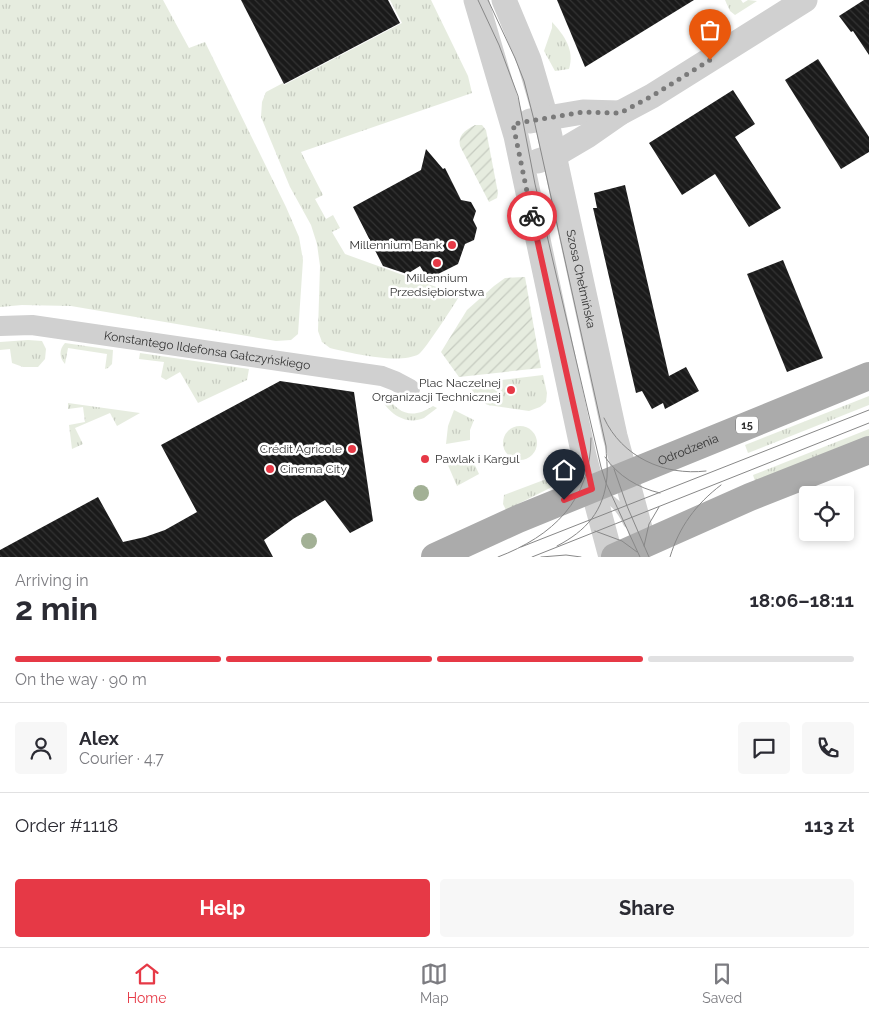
<!DOCTYPE html>
<meta charset="utf-8">
<style>
:root{--surface:#fff;--page:#f7f7f7;--text:#2b2b33;--muted:#7c7c81;--line:#e1e1e2;--accent:#e63946}
body{margin:0;font-family:Raleway,sans-serif;background:var(--page);color:var(--text);height:100vh;display:flex;flex-direction:column;font-size:19px;white-space:nowrap}
*{box-sizing:border-box;margin:0}
p{font-size:16px;color:var(--muted)}
.icon{flex:none;width:28px;height:28px;fill:none;stroke:currentColor;stroke-width:2;stroke-linecap:round;stroke-linejoin:round}
.map{position:relative;height:557px;overflow:hidden}
.side{display:flex;flex-direction:column;background:var(--surface);flex:1}
.side>*{flex:none}
.controls{position:absolute;left:799px;top:486px;display:grid;gap:10px}
.controls a{display:grid;place-items:center;width:55px;height:55px;border-radius:5px;background:var(--surface);box-shadow:0 2px 8px #0003;font-size:25px}
.pin{position:absolute;display:grid;place-items:center;width:42px;height:42px;color:#fff;margin:-51px -21px;border-radius:50% 50% 50% 0;rotate:-45deg;box-shadow:0 0 5px #0007}
.pin .icon{rotate:45deg}
.courier{position:absolute;display:grid;place-items:center;width:50px;height:50px;margin:-25px;border:4px solid #e63946;border-radius:50%;background:#fff;color:#222;box-shadow:0 1px 6px #0007}
.overview em{font-style:normal;font-weight:700}
.overview div{display:flex;flex-direction:column-reverse}
.overview{display:flex;align-items:center;justify-content:space-between;height:85px;padding:0 15px}
h1{font-size:32px;font-weight:700;line-height:38px}
.bar{display:grid;grid-template-columns:repeat(4,1fr);gap:8px 5px;align-content:center;height:60px;padding:0 15px}
.bar i{height:6px;border-radius:4px;background:var(--line)}
.bar .active{background:var(--accent)}
.bar p{grid-column:span 4}
.line{display:flex;align-items:center;gap:12px;padding:0 15px;border-top:1px solid var(--line)}
.line div{flex:1}
.round{display:grid;place-items:center;flex:none;width:52px;height:52px;border-radius:5px;background:var(--page)}
.primary-button{display:flex;gap:10px;margin-top:auto;padding:10px 15px}
.primary-button a{flex:1;height:58px;border-radius:5px;background:var(--accent);color:#fff;font-size:20px;font-weight:700;line-height:58px;text-align:center}
.primary-button a+a{background:var(--page);color:var(--text)}
.tabs{display:flex;justify-content:space-around;align-items:center;height:70px;border-top:1px solid var(--line);background:var(--surface);font-size:14px;color:var(--muted)}
.tabs a{display:grid;justify-items:center;gap:2px}
.tabs .active{color:var(--accent)}
.map>svg:first-child{display:block}
.grass{fill:url(#grass-tufts)}
.garden{fill:url(#garden-furrows)}
.building{fill:url(#building-back-hatch)}
.lines{fill:none;stroke-linecap:round;stroke-linejoin:round}
.service{stroke:#d0d0d0;stroke-width:10}
.minor{stroke:#d0d0d0;stroke-width:20}
.tertiary{stroke:#d0d0d0;stroke-width:25}
.primary{stroke:#ababab;stroke-width:28}
.tram{stroke:#888;stroke-width:1}
.tree{fill:#a2b095}
.done{stroke:#7a7a7a;stroke-width:5;stroke-dasharray:0 9}
.route{stroke:#e63946;stroke-width:6}
.poi-dot{fill:#e63946;stroke:#fff;stroke-width:2}
.labels{text-anchor:middle;stroke-width:5;stroke-linejoin:round;paint-order:stroke}
.shield{fill:#fff;stroke:#707070;stroke-width:1}
.shield-label{font-size:11px;font-weight:bold;fill:#333}
.poi-label{font-size:12px;fill:#333;stroke:#fff;text-anchor:end}
.street-label{font-size:12px;fill:#333;stroke:#fff}
</style>
<div class="map">
<svg width="869" height="557" viewBox="0 0 869 557">
<defs>
<pattern id="grass-tufts" width="24" height="20" patternUnits="userSpaceOnUse" patternTransform="scale(1.25)"><rect width="24" height="20" fill="#e6ecdf"/><path d="M3 7l-1-3M5 7V3M7 7l1-3M15 17l-1-3M17 17v-4M19 17l1-3" fill="none" stroke="#c6cbc0"/></pattern>
<pattern id="garden-furrows" width="10" height="10" patternUnits="userSpaceOnUse" patternTransform="scale(1.25)"><rect width="10" height="10" fill="#e6ecdf"/><path d="M-1 1l2-2M0 10L10 0M9 11l2-2" fill="none" stroke="#c6cbc0"/></pattern>
<pattern id="building-back-hatch" width="6" height="6" patternUnits="userSpaceOnUse" patternTransform="scale(1.25)"><rect width="6" height="6" fill="#1a1a1a"/><path d="M-1 5l2 2M0 0l6 6M5-1l2 2" fill="none" stroke="#333"/></pattern>
</defs>
<rect width="100%" height="100%" fill="#fff"/>
<!-- grass -->
<g class="grass">
<path d="M0,0H163L189,48L205,42L286,207L299,237L303,260L298,334L291,340L276,341L71,306L22,305L0,307Z"/>
<path d="M390,0H431L468,76L472,93L301,152L323,195L315,199L326,219L333,215L340,228L332,232L345,254L439,288L459,297C453,306 425,350 419,354C400,365 350,353 330,348L322,342L318,331L320,266L317,244L311,225L290,187L261,117L262,102L266,92L283,83L284,85L402,23Z"/>
<path d="M725,0H741L743,3L748,0L757,1L735,15L730,11Z"/>
<path d="M552,22C564,35 575,50 569,69L555,71L544,51L552,28Z"/>
<path d="M28,340L42,341L46,349L45,359L38,367H23L12,363L10,349L0,350V342Z"/>
<path d="M65,343L113,350L112,364L108,368L105,369L107,354L68,348L65,364C59,358 59,349 65,343Z"/>
<path d="M140,353L249,369L247,380L198,403L180,372L166,380L161,377L164,362L139,359Z"/>
<path d="M543,375L547,393L546,402L540,407L529,411L488,405L481,401L467,384Z"/>
<path d="M386,395C399,415 413,419 433,406L437,408C433,411 428,415 424,418C406,426 388,413 381,398Z"/>
<path d="M869,396V405L748,453L745,445Z"/>
<path d="M68,403L140,413L117,426L110,413L75,428L83,444L72,449L69,425L85,422L83,407L68,409Z"/>
<path d="M454,410L474,420L470,430V440L446,444L448,426Z"/>
<circle cx="520" cy="443" r="17"/>
<path d="M869,429V436L755,481L753,475Z"/>
<path d="M472,459L479,474L457,486L447,463Z"/>
<path d="M565,472L556,485L506,510L503,504L504,495Z"/>
</g>
<!-- garden -->
<g class="garden">
<path d="M475,125H482L486,130L498,193L497,198L489,202L460,146C458,134 466,130 475,125Z"/>
<path d="M525,277L541,368L459,377L441,352L467,310L494,286L505,278Z"/>
</g>
<!-- building -->
<g class="building">
<path d="M241,0H388L400,23L284,84Z"/>
<path d="M557,0H694L585,67Z"/>
<path d="M864,0H869V55L853,31L851,32L839,16Z"/>
<path d="M818,59L869,137V152L841,169L785,80Z"/>
<path d="M733,90L755,124L735,137L781,208L749,227L715,174L682,195L649,143Z"/>
<path d="M426,149L443,169L445,168L461,200L471,202L476,211L473,220L477,228L474,240L465,244L458,264L428,279L420,266L407,274L383,266L353,207L421,170Z"/>
<path d="M625,185L669,376L686,367L699,391L665,409L663,403L652,409L642,391L636,393L593,208H597L594,193Z"/>
<path d="M783,260L823,358L787,372L747,274Z"/>
<path d="M280,381L354,392L373,521L350,533L325,500L293,519L264,540L273,557H0V550L98,497L123,542L145,537L165,530L197,512L161,445Z"/>
</g>
<g class="lines">
<!-- service -->
<path class="service" d="M597,492C613,500 621,507 628,523"/>
<!-- minor -->
<path class="minor" id="s1" d="M0,326L32,325L382,376L395,381L410,389"/>
<!-- tertiary -->
<g class="tertiary">
<path d="M476,0L516,136L584,456L611,557"/>
<path id="s2" d="M504,0L529,60L546,118L615,436L644,543"/>
<path d="M530,121L583,112L620,113"/>
<path d="M538,161L553,156L587,136L620,113L652,96L805,0"/>
</g>
<!-- primary -->
<g class="primary">
<path id="s3" d="M435,557L518,519L869,376"/>
<path d="M615,557L750,497L869,450"/>
</g>
<!-- tram -->
<g class="tram">
<path d="M478,0L499,45L518,96L535,184L601,467L606,483L640,557"/>
<path d="M488,0L515,58L524,81L534,120L606,446C606,456 608,467 607,477C604,511 586,531 557,546"/>
<path d="M604,418C622,457 664,476 706,471"/>
<path d="M605,457C618,476 638,488 660,493"/>
<path d="M614,469L627,506L649,557"/>
<path d="M595,531L622,541L637,552"/>
<path d="M644,546L649,524L659,507"/>
<path d="M521,547L869,410"/>
<path d="M498,557C553,536 591,500 591,438"/>
<path d="M532,557L869,423"/>
<path d="M541,557L566,555L581,557"/>
<path d="M670,557C679,527 696,504 721,485"/>
</g>
</g>
<!-- trees -->
<g class="tree">
<circle cx="421" cy="493" r="8"/>
<circle cx="309" cy="541" r="8"/>
</g>
<g class="lines">
<!-- done -->
<path class="done" d="M532,216L513,124L583,112L620,113L652,96L710,60"/>
<!-- route -->
<path class="route" d="M532,216L592,489L564,500"/>
</g>
<!-- markers -->
<g class="poi-dot">
<circle cx="452" cy="245" r="5"/>
<circle cx="437" cy="263" r="5"/>
<circle cx="511" cy="390" r="5"/>
<circle cx="352" cy="449" r="5"/>
<circle cx="425" cy="459" r="5"/>
<circle cx="270" cy="469" r="5"/>
</g>
<g class="labels">
<!-- shield labels -->
<rect class="shield" x="736" y="416.5" width="22" height="17" rx="4"/>
<g class="shield-label">
<text x="747" y="429">15</text>
</g>
<!-- poi labels -->
<g class="poi-label">
<text x="442" y="249">Millennium Bank</text>
<text x="437" y="282" text-anchor="middle">Millennium<tspan x="437" dy="14">Przedsiębiorstwa</tspan></text>
<text x="501" y="387">Plac Naczelnej<tspan x="501" dy="14">Organizacji Technicznej</tspan></text>
<text x="342" y="453">Crédit Agricole</text>
<text x="435" y="463" text-anchor="start">Pawlak i Kargul</text>
<text x="280" y="473" text-anchor="start">Cinema City</text>
</g>
<!-- street labels -->
<g class="street-label">
<text dy="4" stroke="none"><textPath href="#s2" startOffset="290">Szosa Chełmińska</textPath></text>
<text dy="4" stroke="none"><textPath href="#s1" startOffset="209">Konstantego Ildefonsa Gałczyńskiego</textPath></text>
<text dy="4" stroke="none"><textPath href="#s3" startOffset="275">Odrodzenia</textPath></text>
</g>
</g>
</svg>
<div class="controls">
<a><svg class="icon" aria-label="locate" viewBox="0 0 24 24"><circle cx="12" cy="12" r="6"/><path d="M12 2v4M12 18v4M2 12h4M18 12h4"/></svg></a>
</div>
<div class="pin" style="left:710px;top:60px;background:#ea580c"><svg class="icon" aria-label="bag" viewBox="0 0 24 24"><path d="M5 8h14l-1 12H6zM9 8a3 3 0 0 1 6 0"/></svg></div>
<div class="pin" style="left:564px;top:500px;background:#1f2937"><svg class="icon" aria-label="home" viewBox="0 0 24 24"><path d="M3 11l9-7 9 7M6 9v11h12V9"/></svg></div>
<div class="courier" style="left:532px;top:216px"><svg class="icon" aria-label="bike" viewBox="0 0 24 24"><circle cx="6" cy="16" r="4"/><circle cx="18" cy="16" r="4"/><path d="M6 16l4-8h5l3 8M10 8l3 8H6M13 5h3"/></svg></div>
</div>
<section class="side">
<div class="overview"><div><h1>2 min</h1><p>Arriving in</p></div><em>18:06–18:11</em></div>
<div class="bar"><i class="active"></i><i class="active"></i><i class="active"></i><i></i><p>On the way · 90 m</p></div>
<div class="line" style="height:90px"><a class="round"><svg class="icon" aria-label="person" viewBox="0 0 24 24"><circle cx="12" cy="8" r="4"/><path d="M4 21q1-7 8-7t8 7"/></svg></a><div><b>Alex</b><p>Courier · 4.7</p></div><a class="round"><svg class="icon" aria-label="chat" viewBox="0 0 24 24"><path d="M4 5h16v11H9l-5 4z"/></svg></a><a class="round"><svg class="icon" aria-label="phone" viewBox="0 0 24 24"><path d="M5 4h4l2 5-3 2q2 4 5 5l2-3 5 2v4C11 20 4 13 5 4z"/></svg></a></div>
<div class="line" style="height:65px"><div>Order #1118</div><b>113 zł</b></div>
<div class="primary-button"><a>Help</a><a>Share</a></div>
</section>
<nav class="tabs">
<a class="active"><svg class="icon" aria-label="home" viewBox="0 0 24 24"><path d="M3 11l9-7 9 7M6 9v11h12V9"/></svg>Home</a>
<a><svg class="icon" aria-label="map" viewBox="0 0 24 24"><path d="M3 6l6-2 6 2 6-2v14l-6 2-6-2-6 2zM9 4v14M15 6v14"/></svg>Map</a>
<a><svg class="icon" aria-label="saved" viewBox="0 0 24 24"><path d="M7 4h10v16l-5-4-5 4z"/></svg>Saved</a>
</nav>
